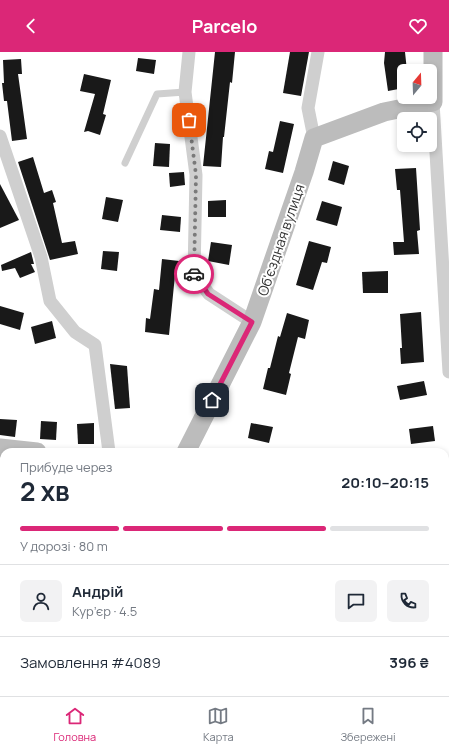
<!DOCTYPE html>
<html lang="uk">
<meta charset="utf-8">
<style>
:root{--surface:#fff;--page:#f2f2f3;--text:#1f2937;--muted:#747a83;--line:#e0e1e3;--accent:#db2777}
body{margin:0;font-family:Manrope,sans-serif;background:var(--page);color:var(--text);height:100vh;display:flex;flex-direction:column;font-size:15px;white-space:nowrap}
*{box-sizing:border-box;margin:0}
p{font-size:13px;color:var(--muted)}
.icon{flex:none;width:22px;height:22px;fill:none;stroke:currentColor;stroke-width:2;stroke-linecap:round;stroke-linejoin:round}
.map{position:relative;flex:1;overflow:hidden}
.side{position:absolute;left:0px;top:396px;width:449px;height:248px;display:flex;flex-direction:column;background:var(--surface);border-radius:12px 12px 0 0;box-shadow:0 2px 6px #0003}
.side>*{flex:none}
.needle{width:26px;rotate:19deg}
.controls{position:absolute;left:397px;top:12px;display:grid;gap:8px}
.controls a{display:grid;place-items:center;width:40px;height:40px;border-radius:6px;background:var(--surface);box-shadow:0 2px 6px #0003;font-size:20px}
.pin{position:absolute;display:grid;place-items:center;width:34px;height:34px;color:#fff;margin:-17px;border-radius:8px;box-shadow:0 2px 6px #0006}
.courier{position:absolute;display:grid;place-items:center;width:40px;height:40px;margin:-20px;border:3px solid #db2777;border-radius:50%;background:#fff;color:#222;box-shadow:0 1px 5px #0007}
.head em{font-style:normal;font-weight:700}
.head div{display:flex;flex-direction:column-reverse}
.head{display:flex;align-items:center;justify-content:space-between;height:68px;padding:0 20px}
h1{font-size:26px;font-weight:700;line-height:30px}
.bar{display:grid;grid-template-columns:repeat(4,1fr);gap:6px 4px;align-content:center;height:48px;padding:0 20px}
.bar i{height:5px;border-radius:3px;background:var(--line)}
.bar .on{background:var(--accent)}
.bar p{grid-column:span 4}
.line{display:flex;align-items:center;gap:10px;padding:0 20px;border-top:1px solid var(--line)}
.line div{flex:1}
.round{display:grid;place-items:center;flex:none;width:42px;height:42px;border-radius:6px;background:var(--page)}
header{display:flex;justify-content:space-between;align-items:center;height:52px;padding:0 20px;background:var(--accent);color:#fff;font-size:18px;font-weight:700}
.tabs{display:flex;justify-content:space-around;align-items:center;height:56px;border-top:1px solid var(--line);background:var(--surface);font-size:11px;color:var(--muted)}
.tabs a{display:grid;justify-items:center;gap:2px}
.tabs .on{color:var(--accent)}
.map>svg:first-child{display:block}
.building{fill:#191919}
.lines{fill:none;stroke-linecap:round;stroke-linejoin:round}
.lane{stroke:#cfcfcf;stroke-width:7}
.street{stroke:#cfcfcf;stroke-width:13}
.secondary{stroke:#bcbcbc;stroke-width:19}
.done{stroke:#7a7a7a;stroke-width:4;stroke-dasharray:0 7.2}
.route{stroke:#db2777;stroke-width:5}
.labels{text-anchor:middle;stroke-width:4;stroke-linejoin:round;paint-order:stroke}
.street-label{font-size:14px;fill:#323232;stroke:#fff}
</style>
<header><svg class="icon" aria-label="back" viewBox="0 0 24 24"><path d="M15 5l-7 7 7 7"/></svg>Parcelo<svg class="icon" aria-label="heart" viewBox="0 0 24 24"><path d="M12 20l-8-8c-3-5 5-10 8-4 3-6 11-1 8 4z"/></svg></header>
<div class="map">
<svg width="449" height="644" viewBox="0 0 449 644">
<rect width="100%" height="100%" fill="#fff"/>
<!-- building -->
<g class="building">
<path d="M215,0H235L232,31L230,30L224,85H223L221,115L203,114Z"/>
<path d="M290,0H309L301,44L283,41Z"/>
<path d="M385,0H405L407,19H404V36L388,39L384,11Z"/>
<path d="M138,6L156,8L154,22L136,19Z"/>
<path d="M21,7L22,22H18L27,87L12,89L7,49H4L2,31H4L3,8Z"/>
<path d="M84,22L111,28L103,62L106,63L100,83L88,79L84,80L95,42L80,39Z"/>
<path d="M280,69L294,72L283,121L265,117L269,99L273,100Z"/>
<path d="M155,91L170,92L169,115L153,114Z"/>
<path d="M33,105L44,141L52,138L56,150L53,151L62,191L75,189L78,202L50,208L18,110Z"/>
<path d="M333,109L349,114L344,133L328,128Z"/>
<path d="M416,116L420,178L417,179L419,202L394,203L393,190H404L400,138H397L395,117Z"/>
<path d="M184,120L185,133L170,135L169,121Z"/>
<path d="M0,132L19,168L0,176Z"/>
<path d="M106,145L123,148L118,170L102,167Z"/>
<path d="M226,148V165H208V149Z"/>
<path d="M322,149L342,155L337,174L316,168Z"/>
<path d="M162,163L181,165L180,180L160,178Z"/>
<path d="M309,189L331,195L327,211L322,210L313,238L296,233Z"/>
<path d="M211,190L232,193L229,213L208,209Z"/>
<path d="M103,199L119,200L117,219L101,217Z"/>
<path d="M31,200L34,212H31L35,220L20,226L15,216L2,219L1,213Z"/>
<path d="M162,207L179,209L177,223H175L169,283L145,280L146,266L150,267L154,237L159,238Z"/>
<path d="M388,219V241H363L362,220Z"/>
<path d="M0,254L24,261L20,278L0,272Z"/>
<path d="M421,260L424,310L401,312L400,296H402L400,262Z"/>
<path d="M287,261L309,268L305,287L298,285L289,321L291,322L286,343L263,337L268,316H270L278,284L280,285Z"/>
<path d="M52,269L56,286L35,292L31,275Z"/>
<path d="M110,312L127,314L130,356L115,357Z"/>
<path d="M424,329L427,343L400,348L397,334Z"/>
<path d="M0,367L17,368L15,385L0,383Z"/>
<path d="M41,369L57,370L56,388L40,387Z"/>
<path d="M94,371V392H78L77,372Z"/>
<path d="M251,371L273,375L269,391L248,386Z"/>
<path d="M433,374L435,389L411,392L409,377Z"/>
</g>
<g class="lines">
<!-- lane -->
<path class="lane" d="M125,111L157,42L185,40"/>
<!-- street -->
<g class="street">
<path d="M189,0L185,40L196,123L194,222L209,242L252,270"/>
<path d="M433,50L449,320"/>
<path d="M0,84L41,205L50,249L75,280L95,293L109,400"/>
<path d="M314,86L308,56L318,0"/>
<path d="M445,530L449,532"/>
<path d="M445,572L449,550"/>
<path d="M221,640L225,644"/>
<path d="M432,644L433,640"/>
</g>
<!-- secondary -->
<g class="secondary">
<path d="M0,396L37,400"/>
<path d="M186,400L252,270L304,120L314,86L384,60L433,50V0"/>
</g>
</g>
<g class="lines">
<!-- done -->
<path class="done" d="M189,68L196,123L194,222"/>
<!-- route -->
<path class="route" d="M194,222L208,242L252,270L212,348"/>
</g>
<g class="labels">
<!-- street labels -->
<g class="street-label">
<text transform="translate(281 188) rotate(-71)" y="5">Об'єздная вулиця</text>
</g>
</g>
</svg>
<div class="controls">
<a><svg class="needle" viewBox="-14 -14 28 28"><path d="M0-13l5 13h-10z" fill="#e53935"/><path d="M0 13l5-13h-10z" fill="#747a83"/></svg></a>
<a><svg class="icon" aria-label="locate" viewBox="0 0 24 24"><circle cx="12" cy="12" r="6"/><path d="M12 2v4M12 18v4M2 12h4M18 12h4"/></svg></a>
</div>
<div class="pin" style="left:189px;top:68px;background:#ea580c"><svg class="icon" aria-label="bag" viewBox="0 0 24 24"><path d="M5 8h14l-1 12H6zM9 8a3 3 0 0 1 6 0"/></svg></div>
<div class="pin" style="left:212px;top:348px;background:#1f2937"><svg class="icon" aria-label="home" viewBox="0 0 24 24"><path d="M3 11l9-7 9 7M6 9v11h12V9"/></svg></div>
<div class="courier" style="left:194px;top:222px"><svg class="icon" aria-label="car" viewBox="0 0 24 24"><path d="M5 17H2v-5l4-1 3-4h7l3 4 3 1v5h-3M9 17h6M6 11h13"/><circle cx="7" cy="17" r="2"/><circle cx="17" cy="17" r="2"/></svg></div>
<section class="side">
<div class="head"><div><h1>2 хв</h1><p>Прибуде через</p></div><em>20:10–20:15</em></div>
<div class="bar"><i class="on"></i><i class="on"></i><i class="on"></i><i></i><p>У дорозі · 80 m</p></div>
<div class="line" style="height:72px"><a class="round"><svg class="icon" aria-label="person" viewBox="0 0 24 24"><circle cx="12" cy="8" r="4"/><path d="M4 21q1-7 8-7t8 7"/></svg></a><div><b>Андрій</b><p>Кур’єр · 4.5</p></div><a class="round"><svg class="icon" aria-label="chat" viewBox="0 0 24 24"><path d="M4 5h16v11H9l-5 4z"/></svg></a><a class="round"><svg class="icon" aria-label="phone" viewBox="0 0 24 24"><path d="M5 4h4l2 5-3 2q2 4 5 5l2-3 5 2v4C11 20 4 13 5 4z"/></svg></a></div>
<div class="line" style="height:52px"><div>Замовлення #4089</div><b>396 ₴</b></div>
</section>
</div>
<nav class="tabs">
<a class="on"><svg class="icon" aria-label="home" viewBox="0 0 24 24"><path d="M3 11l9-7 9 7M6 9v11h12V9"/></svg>Головна</a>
<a><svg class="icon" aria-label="map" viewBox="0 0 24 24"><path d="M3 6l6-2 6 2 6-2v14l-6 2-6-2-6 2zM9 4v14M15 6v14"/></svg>Карта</a>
<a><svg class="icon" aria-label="saved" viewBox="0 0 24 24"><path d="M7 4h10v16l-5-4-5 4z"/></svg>Збережені</a>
</nav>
